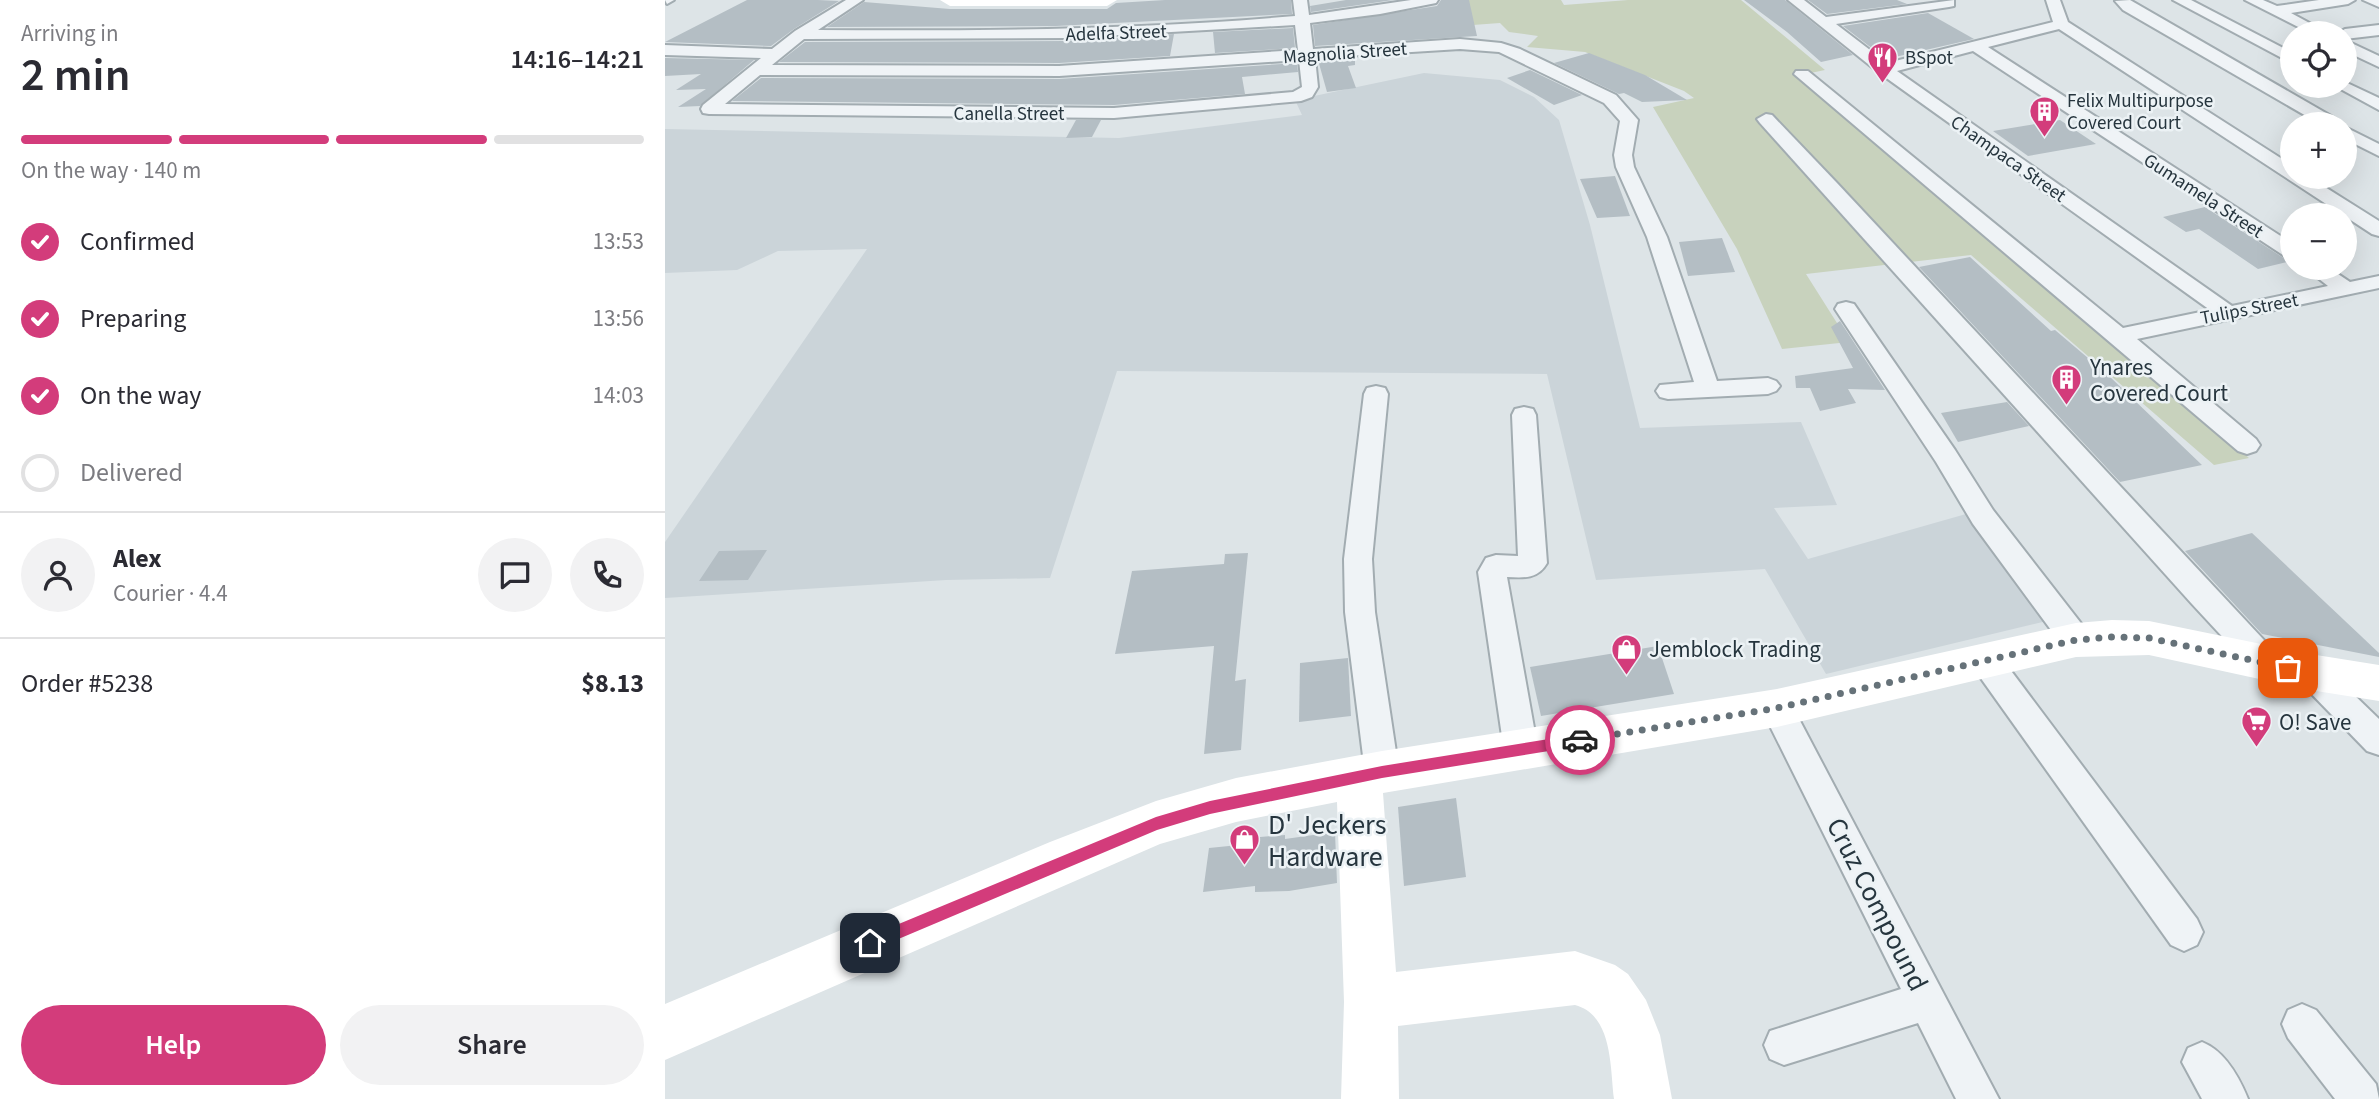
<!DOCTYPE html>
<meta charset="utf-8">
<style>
:root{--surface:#fff;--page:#f2f2f3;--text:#2b2b33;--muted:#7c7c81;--line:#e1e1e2;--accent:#d33c7b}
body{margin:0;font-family:"Source Sans 3",sans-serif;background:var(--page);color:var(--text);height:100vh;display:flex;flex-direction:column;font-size:26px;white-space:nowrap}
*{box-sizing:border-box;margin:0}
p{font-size:23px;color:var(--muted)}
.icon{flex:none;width:38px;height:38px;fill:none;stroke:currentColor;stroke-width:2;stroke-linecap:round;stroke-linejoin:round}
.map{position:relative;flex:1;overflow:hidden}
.drawer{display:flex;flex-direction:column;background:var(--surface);width:665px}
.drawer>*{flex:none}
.fabs{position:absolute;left:1615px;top:21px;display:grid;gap:14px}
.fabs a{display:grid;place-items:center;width:77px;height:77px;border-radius:50%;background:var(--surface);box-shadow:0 7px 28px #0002;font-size:35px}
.pin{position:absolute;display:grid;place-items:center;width:60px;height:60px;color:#fff;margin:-30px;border-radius:14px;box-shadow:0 4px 10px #0006}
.courier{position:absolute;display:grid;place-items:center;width:70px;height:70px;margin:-35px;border:5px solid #d33c7b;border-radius:50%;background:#fff;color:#222;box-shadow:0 2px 9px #0007}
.head em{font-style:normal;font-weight:600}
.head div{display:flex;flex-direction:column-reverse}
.head{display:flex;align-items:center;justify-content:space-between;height:119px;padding:0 21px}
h1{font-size:46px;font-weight:600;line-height:52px}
.bar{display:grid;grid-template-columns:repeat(4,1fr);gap:10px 7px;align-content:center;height:84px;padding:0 21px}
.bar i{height:9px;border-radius:5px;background:var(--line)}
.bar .selected{background:var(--accent)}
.bar p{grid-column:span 4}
.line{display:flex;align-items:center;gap:18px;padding:0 21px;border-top:2px solid var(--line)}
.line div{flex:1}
.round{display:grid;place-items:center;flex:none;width:74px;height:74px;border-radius:37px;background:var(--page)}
ol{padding:0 21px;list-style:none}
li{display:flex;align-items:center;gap:21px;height:77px}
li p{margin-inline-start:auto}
li .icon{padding:7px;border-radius:50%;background:var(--accent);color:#fff;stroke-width:4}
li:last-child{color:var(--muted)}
li i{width:38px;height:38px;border:4px solid var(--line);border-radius:50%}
.button{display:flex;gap:14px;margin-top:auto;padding:14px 21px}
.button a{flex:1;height:80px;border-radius:42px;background:var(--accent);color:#fff;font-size:28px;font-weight:600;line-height:80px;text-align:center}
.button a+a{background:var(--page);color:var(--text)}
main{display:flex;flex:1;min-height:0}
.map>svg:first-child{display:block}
.built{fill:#cbd4d9}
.green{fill:#c8d2bd}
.building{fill:#b4bec4}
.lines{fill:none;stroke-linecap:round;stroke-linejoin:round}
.street-casing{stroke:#a2acb1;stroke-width:4}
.street{fill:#eff3f6;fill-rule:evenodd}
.secondary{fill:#fff;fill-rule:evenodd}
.route{fill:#d33c7b}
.done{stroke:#667279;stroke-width:7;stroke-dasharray:0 12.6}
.labels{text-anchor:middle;stroke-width:5;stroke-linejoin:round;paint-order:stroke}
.far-street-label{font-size:19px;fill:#26353e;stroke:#ecf2f5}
.far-poi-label{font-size:19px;fill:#26353e;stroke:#ecf2f5;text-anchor:start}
.poi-label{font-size:23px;fill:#26353e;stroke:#ecf2f5;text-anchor:start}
.near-poi-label{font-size:28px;fill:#26353e;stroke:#ecf2f5;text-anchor:start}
.near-street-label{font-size:28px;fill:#26353e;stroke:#ecf2f5}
</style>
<main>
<section class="drawer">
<div class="head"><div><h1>2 min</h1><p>Arriving in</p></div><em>14:16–14:21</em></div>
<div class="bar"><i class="selected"></i><i class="selected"></i><i class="selected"></i><i></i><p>On the way · 140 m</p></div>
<ol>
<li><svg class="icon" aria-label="check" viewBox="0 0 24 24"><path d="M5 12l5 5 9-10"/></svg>Confirmed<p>13:53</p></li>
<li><svg class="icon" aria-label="check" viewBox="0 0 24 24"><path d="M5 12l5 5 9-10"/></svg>Preparing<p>13:56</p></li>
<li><svg class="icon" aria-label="check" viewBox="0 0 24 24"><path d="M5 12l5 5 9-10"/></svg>On the way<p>14:03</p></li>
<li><i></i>Delivered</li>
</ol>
<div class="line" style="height:126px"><a class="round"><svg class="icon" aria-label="person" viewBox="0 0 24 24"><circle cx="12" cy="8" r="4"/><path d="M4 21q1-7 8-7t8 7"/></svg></a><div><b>Alex</b><p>Courier · 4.4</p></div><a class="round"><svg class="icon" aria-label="chat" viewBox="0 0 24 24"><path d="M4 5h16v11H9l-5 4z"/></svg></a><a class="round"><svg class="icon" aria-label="phone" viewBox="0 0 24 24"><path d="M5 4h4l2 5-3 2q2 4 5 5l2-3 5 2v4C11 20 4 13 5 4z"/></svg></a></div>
<div class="line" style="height:91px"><div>Order #5238</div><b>$8.13</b></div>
<div class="button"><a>Help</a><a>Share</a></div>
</section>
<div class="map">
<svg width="1714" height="1099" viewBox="0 0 1714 1099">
<rect width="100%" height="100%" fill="#dde4e7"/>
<!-- built -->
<path class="built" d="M759,73L835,80L869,97L894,120L925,225L975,428L1136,422L1172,505L1109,508L1143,559L1301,514L1382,621L1161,674L1100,569L931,580L882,374L452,371L385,578L281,580L0,598V542L202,249L113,251L72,270L0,273V129L454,138L637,115L630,100Z"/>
<!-- green -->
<path class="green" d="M786,0H896L899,5L963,0H1076L1160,70L1131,76L1584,458L1549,465L1306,255L1141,274L1184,342L1117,349L1072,249L988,107L1029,98L1019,91L920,52L862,47L873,36L844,32L835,23L794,26Z"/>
<!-- building -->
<g class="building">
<path d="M82,0H153L174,1L129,29L106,46L0,42Z"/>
<path d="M500,0H626L627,14L391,26L162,27L199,2L285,9H442L451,3Z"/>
<path d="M681,0H728L646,12L645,6Z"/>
<path d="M776,0H804L812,36L650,46L648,25L772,6Z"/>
<path d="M1079,0H1120L1188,55L1156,62L1122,32Z"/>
<path d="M1143,0H1232L1242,4L1162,14Z"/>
<path d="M1263,13L1309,39L1221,59L1178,26Z"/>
<path d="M628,28L630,48L550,53L548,32Z"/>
<path d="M509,34L505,56L394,63L114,62L140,42L401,41Z"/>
<path d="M924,53L980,75L1022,100L977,102L959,93L954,94L889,63Z"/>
<path d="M0,58L89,60L35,106L13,107L41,89L11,90L36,74L0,76Z"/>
<path d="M690,58V65L683,66L691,88L662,92L653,60Z"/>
<path d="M632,63L633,72L577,77L580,94L449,105L67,101L96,78L394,79Z"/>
<path d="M865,70L917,95L889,105L842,78Z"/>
<path d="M411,120H436L427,137L401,138Z"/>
<path d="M1395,120L1431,144L1363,156L1328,131Z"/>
<path d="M950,176L965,216L932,218L915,179Z"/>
<path d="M1540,207L1620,259L1626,261L1593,269L1534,229L1521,232L1498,217Z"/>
<path d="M1057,238L1070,272L1023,276L1014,242Z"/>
<path d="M1305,257L1386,331L1390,330L1443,375L1537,465L1455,482L1254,267Z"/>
<path d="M1175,321L1220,390L1183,389L1191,403L1155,411L1145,388H1131L1130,376L1188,368L1166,327Z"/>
<path d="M1342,402L1364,426L1293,442L1276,413Z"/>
<path d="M1587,533L1714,653V657L1597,634L1520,551Z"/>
<path d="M102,550L83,580L34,581L54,551Z"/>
<path d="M583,553L570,681L581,679L576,750L539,754L549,646L450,654L467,571L559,564L560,554Z"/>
<path d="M993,646L1009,694L876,716L865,667Z"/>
<path d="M683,658L686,716L634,722L635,663Z"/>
<path d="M791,798L801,877L739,886L733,807Z"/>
<path d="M670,832L672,883L624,891L590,892V886L538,892L544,848L594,843L595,837L620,835V839Z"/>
</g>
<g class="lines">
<defs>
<g id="street">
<path d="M0,0H9L2,4Z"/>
<path d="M181,0H198L153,30C312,31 471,30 630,16L628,0H642L644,15L746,0H773L771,3L715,14L645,23L648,49L795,39L836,43L855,49L951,95L973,120L967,155L969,167L1002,237L1052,381L1103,378L1111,381L1115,386L1111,391L1103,394L1003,399L995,397L991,391L995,385L1029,382L982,237L951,167L949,155L955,121L939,103L834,52L795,49L650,58L653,87L647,97L636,101L449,118L44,114L38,113L36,109L38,105L96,58L0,55V45L107,49L130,31ZM630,25L633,50L394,66L107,65L139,39L401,38ZM634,60L637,87L628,92L449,108L60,104L95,75L394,76Z"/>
<path d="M1123,0H1139L1161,17L1289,0V6L1284,7L1171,24L1222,63L1388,22L1381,0H1395L1403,22L1628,166V177H1644L1714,221V236L1707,234L1394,29L1323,47L1628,244V259L1621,257L1308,51L1232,71L1567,306L1663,286L1640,268H1664L1685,282L1714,276V288L1472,339L1591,439L1595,445L1591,451L1582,454L1573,451L1129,74L1131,71H1143L1458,328L1545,310L1213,72Z"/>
<path d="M1465,0L1673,120L1676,124H1655L1458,10L1450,1Z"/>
<path d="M1508,0H1526L1628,53V64Z"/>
<path d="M1580,0H1598L1612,6L1654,0H1690L1683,4L1626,13L1663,33H1645Z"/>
<path d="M1698,0H1714V7Z"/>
<path d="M1714,25V35L1680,39V33H1673L1680,29Z"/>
<path d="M1680,40L1714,56V67L1680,51Z"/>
<path d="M1680,82L1714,98V110L1670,86H1680Z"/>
<path d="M1101,114L1107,115L1171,182L1612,654L1616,663L1612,672L1601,676L1590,672L1527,604L1095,123L1092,119Z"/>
<path d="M1680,127L1714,144V156L1680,139Z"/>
<path d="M1181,302L1189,304L1290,450L1328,510L1422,631L1426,640L1422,649L1411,652L1400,649L1308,524L1271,462L1170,309L1173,304Z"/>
<path d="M711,386L720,388L723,394L707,559L710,612L734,772L729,783L717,787L705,783L700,772L680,612L679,559L699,394L702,388Z"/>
<path d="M859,407L868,409L871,415L882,563C873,579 859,578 842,577L873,750L868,760L856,765L844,760L839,750L813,572L821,558L831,555L853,556L847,415L850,409Z"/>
<path d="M1321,648L1332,652L1532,919L1538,932L1532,945L1519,951L1506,945L1310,670L1306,661L1310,652Z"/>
<path d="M1645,659L1656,663L1714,719V755L1702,751L1634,681L1629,672L1634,663Z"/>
<path d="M1112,694L1123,698L1334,1099H1291L1253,1023L1119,1065L1105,1059L1099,1045L1105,1031L1236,989L1096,708L1101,698Z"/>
<path d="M1637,1004L1651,1010L1711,1084L1714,1099H1670L1623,1038L1617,1024L1623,1010Z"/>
<path d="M1537,1042C1560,1051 1574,1077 1583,1099H1537L1517,1062L1523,1048Z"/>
</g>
</defs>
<!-- street casing -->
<use href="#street" class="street-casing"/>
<!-- street -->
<use href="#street" class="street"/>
<!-- secondary -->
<g class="secondary">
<path d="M275,0H452L442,6H285Z"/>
<path d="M1447,620L1484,621L1645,654L1714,665V701L1645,690L1484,655L1411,657L1112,727L718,793L731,972L910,951L950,965L963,974L981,1000L995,1035L1007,1099H949C945,1068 948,1015 910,1005L733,1026L734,1099H676L679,1002L672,802L571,822L495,844L0,1060V1004L385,842L491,801L571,778L717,751L1112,689L1411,623Z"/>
</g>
</g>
<!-- route -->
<path class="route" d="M915,734L922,740L915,746L717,778L545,814L492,830L205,951L200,949L198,943L200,938L491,817L545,801L717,766Z"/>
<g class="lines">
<!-- done -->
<path class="done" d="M915,740L1112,708L1411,640L1447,637L1484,638L1623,668"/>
</g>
<!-- icons -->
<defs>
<symbol id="restaurant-pin" viewBox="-11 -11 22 30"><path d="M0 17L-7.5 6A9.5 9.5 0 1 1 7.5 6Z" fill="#d33c7b" stroke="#ecf2f5"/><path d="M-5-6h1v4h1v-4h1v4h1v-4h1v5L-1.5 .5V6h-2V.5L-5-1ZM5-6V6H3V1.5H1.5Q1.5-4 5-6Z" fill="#fff"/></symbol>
<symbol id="building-pin" viewBox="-11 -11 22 30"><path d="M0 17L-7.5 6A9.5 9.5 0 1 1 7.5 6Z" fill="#d33c7b" stroke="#ecf2f5"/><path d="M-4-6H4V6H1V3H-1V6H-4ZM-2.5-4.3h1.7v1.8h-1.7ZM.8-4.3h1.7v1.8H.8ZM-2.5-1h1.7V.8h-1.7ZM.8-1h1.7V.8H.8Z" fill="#fff"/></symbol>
<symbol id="shop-pin" viewBox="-11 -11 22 30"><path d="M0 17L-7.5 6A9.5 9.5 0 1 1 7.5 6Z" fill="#d33c7b" stroke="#ecf2f5"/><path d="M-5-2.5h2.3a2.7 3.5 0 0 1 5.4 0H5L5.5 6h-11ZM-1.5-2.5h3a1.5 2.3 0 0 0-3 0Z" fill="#fff"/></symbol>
<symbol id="supermarket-pin" viewBox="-11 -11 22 30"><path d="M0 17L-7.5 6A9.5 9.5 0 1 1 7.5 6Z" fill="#d33c7b" stroke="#ecf2f5"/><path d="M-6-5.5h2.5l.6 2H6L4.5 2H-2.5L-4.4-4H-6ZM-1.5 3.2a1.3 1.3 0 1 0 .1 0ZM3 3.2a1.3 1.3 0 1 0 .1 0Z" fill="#fff"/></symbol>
</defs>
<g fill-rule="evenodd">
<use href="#restaurant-pin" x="1200" y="40" width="35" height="47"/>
<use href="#building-pin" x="1362" y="94" width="35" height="47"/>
<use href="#building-pin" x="1384" y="362" width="35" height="47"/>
<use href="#shop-pin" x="944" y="632" width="35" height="47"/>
<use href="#supermarket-pin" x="1574" y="704" width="35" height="47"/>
<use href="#shop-pin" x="562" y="822" width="35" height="47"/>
</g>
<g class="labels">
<!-- far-street labels -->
<g class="far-street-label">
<text transform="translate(451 32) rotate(-2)" y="7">Adelfa Street</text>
<text transform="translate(680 52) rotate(-4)" y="7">Magnolia Street</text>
<text x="344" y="120">Canella Street</text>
<text transform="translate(1344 158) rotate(35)" y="7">Champaca Street</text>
<text transform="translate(1539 195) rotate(33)" y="7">Gumamela Street</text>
<text transform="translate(1584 308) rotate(-11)" y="7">Tulips Street</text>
</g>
<!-- far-poi labels -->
<g class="far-poi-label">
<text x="1240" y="64">BSpot</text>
<text x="1402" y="107">Felix Multipurpose<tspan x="1402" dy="22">Covered Court</tspan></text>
</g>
<!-- poi labels -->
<g class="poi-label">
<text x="1425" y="375">Ynares<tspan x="1425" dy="26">Covered Court</tspan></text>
<text x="984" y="657">Jemblock Trading</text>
<text x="1614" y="730">O! Save</text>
</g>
<!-- near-poi labels -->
<g class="near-poi-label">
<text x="603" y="834">D' Jeckers<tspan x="603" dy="32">Hardware</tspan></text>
</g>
<!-- near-street labels -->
<g class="near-street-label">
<text transform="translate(1213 904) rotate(63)" y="10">Cruz Compound</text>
</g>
</g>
</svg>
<div class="fabs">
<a><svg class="icon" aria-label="locate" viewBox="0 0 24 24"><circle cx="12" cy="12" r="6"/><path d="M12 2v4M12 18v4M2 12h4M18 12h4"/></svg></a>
<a>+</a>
<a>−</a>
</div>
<div class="pin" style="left:1623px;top:668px;background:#ea580c"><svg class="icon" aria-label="bag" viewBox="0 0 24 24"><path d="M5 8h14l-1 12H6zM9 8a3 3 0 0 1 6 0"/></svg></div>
<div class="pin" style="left:205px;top:943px;background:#1f2937"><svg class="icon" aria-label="home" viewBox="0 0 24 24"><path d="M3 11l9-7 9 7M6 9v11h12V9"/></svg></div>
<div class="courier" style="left:915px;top:740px"><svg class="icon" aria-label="car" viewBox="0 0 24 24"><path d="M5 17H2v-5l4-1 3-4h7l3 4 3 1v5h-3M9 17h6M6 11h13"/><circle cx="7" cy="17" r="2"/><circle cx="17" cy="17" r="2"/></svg></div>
</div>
</main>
